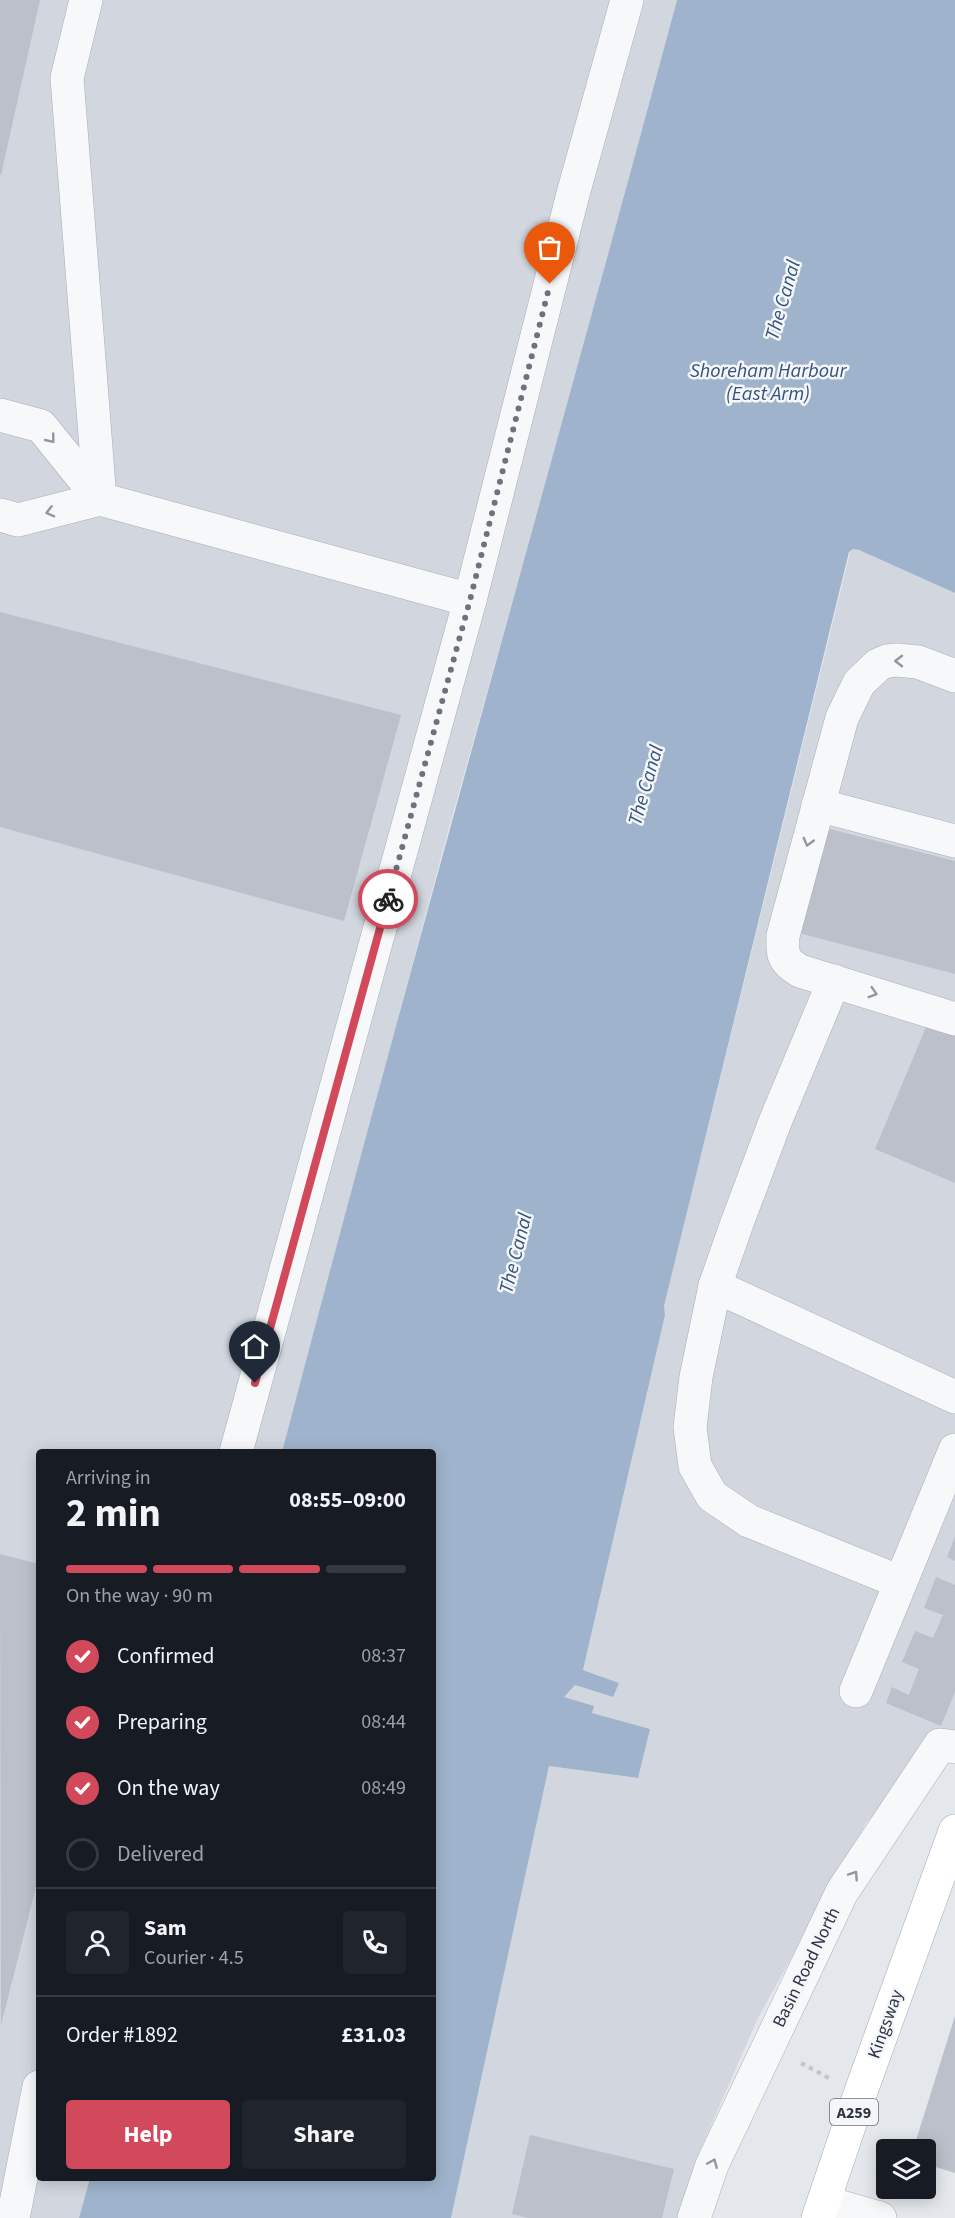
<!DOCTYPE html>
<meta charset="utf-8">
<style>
:root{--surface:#171b24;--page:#20242c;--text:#f1f3f6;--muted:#9ea1a6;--line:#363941;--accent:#d1495b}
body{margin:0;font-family:"Source Sans 3",sans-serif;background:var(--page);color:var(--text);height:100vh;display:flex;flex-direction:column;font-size:22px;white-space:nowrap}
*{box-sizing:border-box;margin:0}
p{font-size:20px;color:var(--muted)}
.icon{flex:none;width:33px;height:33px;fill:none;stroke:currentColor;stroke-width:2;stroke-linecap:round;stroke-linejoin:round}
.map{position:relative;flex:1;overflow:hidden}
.drawer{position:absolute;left:36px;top:1449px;width:400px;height:732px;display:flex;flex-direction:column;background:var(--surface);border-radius:6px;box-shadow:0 3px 15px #0003}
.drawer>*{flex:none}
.controls{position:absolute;left:876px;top:2139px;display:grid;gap:12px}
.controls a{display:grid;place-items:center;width:60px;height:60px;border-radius:6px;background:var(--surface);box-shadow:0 3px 15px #0003;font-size:30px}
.pin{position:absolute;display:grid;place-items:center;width:51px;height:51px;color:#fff;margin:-62px -26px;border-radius:50% 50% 50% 0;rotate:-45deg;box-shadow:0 0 6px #0007}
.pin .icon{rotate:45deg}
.courier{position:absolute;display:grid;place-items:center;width:60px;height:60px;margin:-30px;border:4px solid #d1495b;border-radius:50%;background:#fff;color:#222;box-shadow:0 2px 8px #0007}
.overview em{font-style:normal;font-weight:700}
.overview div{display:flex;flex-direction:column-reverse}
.overview{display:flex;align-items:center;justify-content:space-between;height:102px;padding:0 30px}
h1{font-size:39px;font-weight:700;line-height:45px}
.bar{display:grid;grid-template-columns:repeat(4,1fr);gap:9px 6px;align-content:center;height:72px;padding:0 30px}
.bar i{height:8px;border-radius:4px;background:var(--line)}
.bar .active{background:var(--accent)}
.bar p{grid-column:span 4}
.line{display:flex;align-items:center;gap:15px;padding:0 30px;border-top:2px solid var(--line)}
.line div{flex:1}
.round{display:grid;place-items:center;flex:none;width:63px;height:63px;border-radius:6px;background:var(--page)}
ol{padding:0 30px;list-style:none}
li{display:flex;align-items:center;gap:18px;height:66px}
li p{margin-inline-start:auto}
li .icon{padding:6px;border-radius:50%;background:var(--accent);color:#fff;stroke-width:4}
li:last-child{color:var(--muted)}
li i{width:33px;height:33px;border:3px solid var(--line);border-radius:50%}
.primary-button{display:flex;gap:12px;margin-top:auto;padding:12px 30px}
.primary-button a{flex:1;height:69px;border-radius:6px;background:var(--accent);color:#fff;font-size:24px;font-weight:700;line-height:69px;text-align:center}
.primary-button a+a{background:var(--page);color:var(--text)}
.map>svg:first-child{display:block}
.built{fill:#d2d6de}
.water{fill:#9fb4cc}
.building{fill:#bbc0ca}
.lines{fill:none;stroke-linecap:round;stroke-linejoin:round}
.minor-casing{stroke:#a9aeb7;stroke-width:34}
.major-casing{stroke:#a3abb8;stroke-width:34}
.path{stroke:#c2c5cb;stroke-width:4;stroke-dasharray:4.5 4.5;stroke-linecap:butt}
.minor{stroke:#f7f8fa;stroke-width:33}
.major{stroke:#fff;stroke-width:33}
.oneway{stroke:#9196a0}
.done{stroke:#6c737f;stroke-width:6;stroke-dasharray:0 10.8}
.route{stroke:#d1495b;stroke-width:8}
.labels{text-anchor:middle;stroke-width:5;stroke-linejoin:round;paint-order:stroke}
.shield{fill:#f4f6f9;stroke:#676e7b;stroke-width:1.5}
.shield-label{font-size:16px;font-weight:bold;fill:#2b3445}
.street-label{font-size:18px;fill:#2b3445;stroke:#f4f6f9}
.water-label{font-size:20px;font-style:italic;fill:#34527a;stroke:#f4f6f9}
</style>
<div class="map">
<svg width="955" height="2218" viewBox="0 0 955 2218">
<rect width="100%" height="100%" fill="#e4e7ec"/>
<!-- built -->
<g class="built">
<path d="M0,0H677L553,457L448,831L282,1452H39V2178H90L79,2218H0Z"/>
<path d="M851,549L859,550L955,593V1732L866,1823L758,2018L694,2164L680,2218H451L549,1766L637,1778L649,1729L591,1713L593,1706L563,1697L575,1685L613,1697L601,1676L583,1670L665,1315L664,1306Z"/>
</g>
<!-- water -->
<path class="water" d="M677,0H955V593L859,550L853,549L849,552L664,1306L665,1315L583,1670L619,1683L613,1697L575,1685L564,1697L594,1706L592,1713L650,1729L638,1778L549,1766L451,2218H79L90,2178H434V1452H282C409,967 547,484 677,0Z"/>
<!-- building -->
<g class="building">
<path d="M0,0H40L1,175H0Z"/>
<path d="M0,612L401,715L344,921L0,827Z"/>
<path d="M826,828L955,861V974L799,933Z"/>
<path d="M929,1020L955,1031V1183L875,1149Z"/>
<path d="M955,1537V1561L947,1557Z"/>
<path d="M0,1554L39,1564V1875L1,2025Z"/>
<path d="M936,1577L955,1585V1692L941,1726L886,1703L892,1687L909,1695L915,1679L919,1669L902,1662L915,1631L933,1638L943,1615L924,1608Z"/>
<path d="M955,2016V2173L926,2164V2150H913Z"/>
<path d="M530,2135L674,2169L662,2218H528L512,2214Z"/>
</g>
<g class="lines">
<defs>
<g id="minor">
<path d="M86,0L67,78L100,499"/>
<path d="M0,415L41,426L100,499"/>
<path d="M0,515L18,520L100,499L470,600L236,1452"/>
<path d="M470,600L573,194L627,0"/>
<path d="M955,676L918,662L897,660L887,661L878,665L859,683L842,718L783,936C782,955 783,961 800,971L955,1019"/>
<path d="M818,805L955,841"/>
<path d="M834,981L775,1122L737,1223L715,1286L696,1377L690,1427L695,1466L712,1496L749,1521L900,1582"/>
<path d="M715,1286L955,1397"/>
<path d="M856,1691L955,1450"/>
<path d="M824,2202L880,2218"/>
<path d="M13,2218L39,2087"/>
<path d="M694,2218L712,2165L842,1892L940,1745L955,1747"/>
</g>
<path id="major" d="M818,2218L860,2094L955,1831"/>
</defs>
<!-- minor casing -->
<use href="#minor" class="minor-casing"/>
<!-- major casing -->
<use href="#major" class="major-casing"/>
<!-- path -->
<path class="path" d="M801,2063L829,2078"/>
<!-- minor -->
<use href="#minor" class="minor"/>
<!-- major -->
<use href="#major" class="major"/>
</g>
<!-- one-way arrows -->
<defs><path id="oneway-chevron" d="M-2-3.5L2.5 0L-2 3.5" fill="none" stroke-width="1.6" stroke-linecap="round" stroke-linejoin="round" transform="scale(1.5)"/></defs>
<g class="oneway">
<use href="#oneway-chevron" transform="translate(51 439) rotate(51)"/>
<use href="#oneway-chevron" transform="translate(50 512) rotate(166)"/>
<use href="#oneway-chevron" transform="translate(899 661) rotate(180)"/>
<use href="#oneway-chevron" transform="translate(808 842) rotate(105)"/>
<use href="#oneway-chevron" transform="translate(873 993) rotate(17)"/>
<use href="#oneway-chevron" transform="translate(854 1875) rotate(-56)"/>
<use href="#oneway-chevron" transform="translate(713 2163) rotate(-67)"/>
</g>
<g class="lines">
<!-- done -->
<path class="done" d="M388,899L470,600L550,284"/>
<!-- route -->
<path class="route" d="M255,1383L388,899"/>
</g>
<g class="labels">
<!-- shield labels -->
<rect class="shield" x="830" y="2099" width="48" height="26" rx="4.5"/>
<g class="shield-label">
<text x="854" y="2118">A259</text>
</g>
<!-- street labels -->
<g class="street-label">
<text transform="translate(806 1967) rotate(-64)" y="6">Basin Road North</text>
<text transform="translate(885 2024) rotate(-70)" y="6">Kingsway</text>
</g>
<!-- water labels -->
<g class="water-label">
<text transform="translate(782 300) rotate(-74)" y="7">The Canal</text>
<text x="768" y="377">Shoreham Harbour<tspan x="768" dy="23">(East Arm)</tspan></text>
<text transform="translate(645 785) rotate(-74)" y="7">The Canal</text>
<text transform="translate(515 1253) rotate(-76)" y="7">The Canal</text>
</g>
</g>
</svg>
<div class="controls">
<a><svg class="icon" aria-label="layers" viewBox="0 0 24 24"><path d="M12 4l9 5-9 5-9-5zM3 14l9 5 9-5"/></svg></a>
</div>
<div class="pin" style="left:550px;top:284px;background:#ea580c"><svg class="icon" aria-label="bag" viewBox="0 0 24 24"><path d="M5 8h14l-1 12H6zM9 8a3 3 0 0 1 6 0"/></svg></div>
<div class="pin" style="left:255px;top:1383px;background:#1f2937"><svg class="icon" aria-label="home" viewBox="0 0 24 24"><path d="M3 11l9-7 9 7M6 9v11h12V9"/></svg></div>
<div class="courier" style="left:388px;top:899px"><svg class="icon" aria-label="bike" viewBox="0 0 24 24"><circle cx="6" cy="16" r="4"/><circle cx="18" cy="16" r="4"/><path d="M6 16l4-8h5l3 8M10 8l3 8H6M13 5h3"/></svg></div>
<section class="drawer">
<div class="overview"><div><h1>2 min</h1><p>Arriving in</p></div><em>08:55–09:00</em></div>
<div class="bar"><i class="active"></i><i class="active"></i><i class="active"></i><i></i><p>On the way · 90 m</p></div>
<ol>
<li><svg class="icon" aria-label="check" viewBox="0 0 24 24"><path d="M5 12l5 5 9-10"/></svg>Confirmed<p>08:37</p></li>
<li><svg class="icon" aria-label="check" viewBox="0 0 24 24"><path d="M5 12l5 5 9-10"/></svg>Preparing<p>08:44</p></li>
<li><svg class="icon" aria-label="check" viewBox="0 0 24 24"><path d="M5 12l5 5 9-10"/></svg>On the way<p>08:49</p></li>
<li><i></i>Delivered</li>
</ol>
<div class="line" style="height:108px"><a class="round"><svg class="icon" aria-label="person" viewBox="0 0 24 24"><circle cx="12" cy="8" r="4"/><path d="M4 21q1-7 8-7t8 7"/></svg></a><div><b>Sam</b><p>Courier · 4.5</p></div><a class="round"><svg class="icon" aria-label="phone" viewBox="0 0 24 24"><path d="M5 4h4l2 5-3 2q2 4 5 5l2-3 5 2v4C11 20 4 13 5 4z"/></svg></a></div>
<div class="line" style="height:78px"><div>Order #1892</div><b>£31.03</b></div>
<div class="primary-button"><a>Help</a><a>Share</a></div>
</section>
</div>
